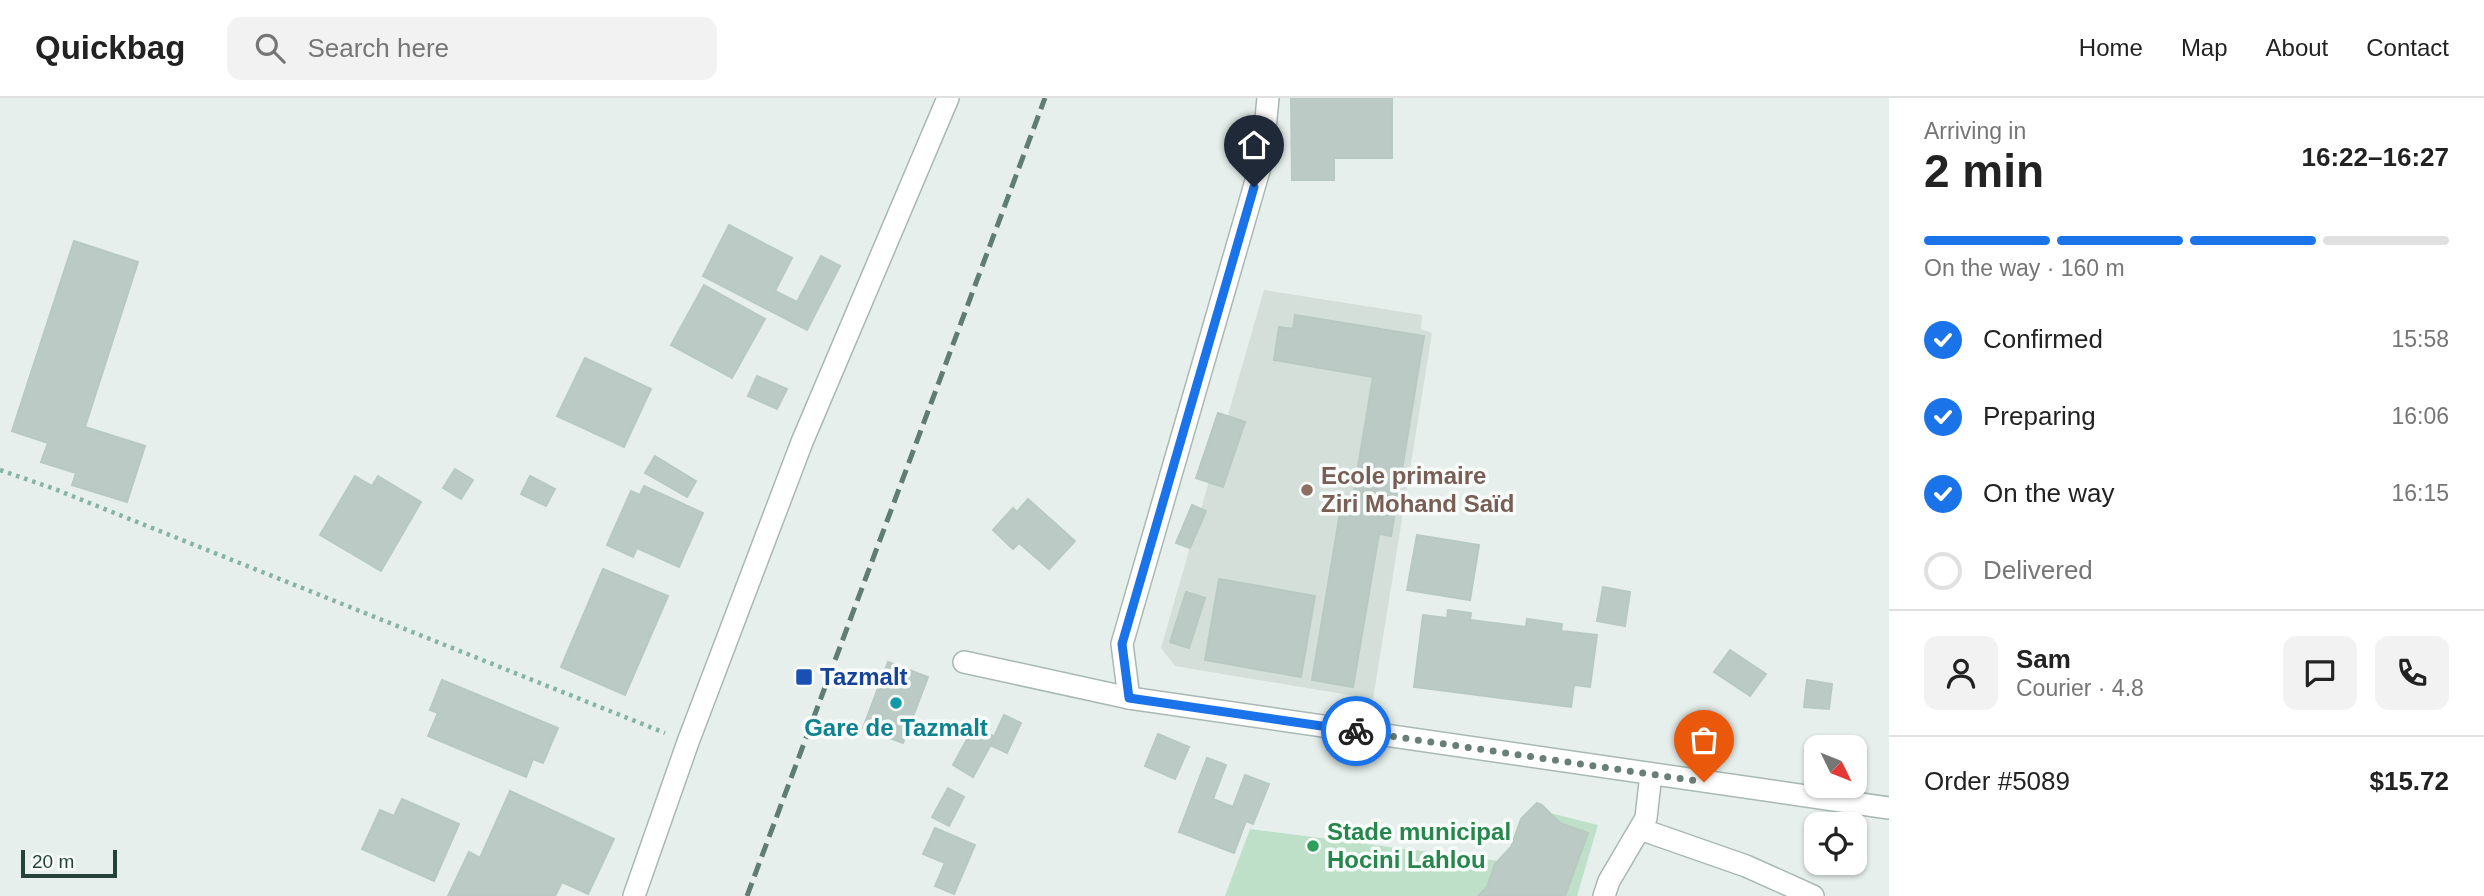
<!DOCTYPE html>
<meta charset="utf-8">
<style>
:root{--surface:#fff;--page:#f2f2f2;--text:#222;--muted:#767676;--line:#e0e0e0;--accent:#1a73e8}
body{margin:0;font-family:Helvetica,sans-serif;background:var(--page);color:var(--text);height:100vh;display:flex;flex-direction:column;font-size:26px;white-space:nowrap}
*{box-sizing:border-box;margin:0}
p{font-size:23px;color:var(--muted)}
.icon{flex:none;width:38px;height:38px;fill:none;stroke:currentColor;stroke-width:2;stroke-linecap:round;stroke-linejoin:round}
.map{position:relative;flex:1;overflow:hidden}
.sheet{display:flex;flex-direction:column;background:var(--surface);width:595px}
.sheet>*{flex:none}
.needle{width:46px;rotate:133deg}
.tools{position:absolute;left:1804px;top:637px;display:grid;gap:14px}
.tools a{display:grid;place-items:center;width:63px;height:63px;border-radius:14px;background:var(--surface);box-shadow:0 2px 5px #0004;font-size:35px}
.scale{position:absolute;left:21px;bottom:18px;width:96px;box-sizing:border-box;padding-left:7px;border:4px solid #24423a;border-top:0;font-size:19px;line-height:24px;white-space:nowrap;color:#24423a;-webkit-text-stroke:5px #f7fbf9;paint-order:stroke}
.pin{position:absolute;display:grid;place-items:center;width:60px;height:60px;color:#fff;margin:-72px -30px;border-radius:50% 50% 50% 0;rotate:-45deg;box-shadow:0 0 7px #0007}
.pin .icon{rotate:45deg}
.courier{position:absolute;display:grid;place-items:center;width:70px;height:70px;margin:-35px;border:5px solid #1a73e8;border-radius:50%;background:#fff;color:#222;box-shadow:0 2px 9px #0007}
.summary em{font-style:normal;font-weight:600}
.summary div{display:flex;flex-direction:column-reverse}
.summary{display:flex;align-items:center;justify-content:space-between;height:119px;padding:0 35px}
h1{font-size:46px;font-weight:600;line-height:52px}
.bar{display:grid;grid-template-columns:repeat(4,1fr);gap:10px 7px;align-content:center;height:84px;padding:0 35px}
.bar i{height:9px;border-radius:5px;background:var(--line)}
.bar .active{background:var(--accent)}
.bar p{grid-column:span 4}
.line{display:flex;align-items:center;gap:18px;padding:0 35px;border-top:2px solid var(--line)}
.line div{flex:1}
.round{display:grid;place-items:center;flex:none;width:74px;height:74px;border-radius:14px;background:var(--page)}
ol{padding:0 35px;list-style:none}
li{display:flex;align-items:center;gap:21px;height:77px}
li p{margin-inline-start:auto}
li .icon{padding:7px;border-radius:50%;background:var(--accent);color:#fff;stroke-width:4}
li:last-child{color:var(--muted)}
li i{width:38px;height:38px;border:4px solid var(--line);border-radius:50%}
header{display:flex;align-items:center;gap:42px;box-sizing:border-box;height:98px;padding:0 35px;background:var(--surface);border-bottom:2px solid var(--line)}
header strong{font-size:33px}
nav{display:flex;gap:38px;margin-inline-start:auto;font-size:24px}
.search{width:490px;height:63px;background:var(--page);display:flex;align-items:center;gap:18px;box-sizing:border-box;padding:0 24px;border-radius:14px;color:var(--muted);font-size:26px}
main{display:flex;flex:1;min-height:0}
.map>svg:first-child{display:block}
.built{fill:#d4dfda}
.green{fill:#bfe0c8}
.building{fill:#bbcac4;stroke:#b8c9c2;stroke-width:2}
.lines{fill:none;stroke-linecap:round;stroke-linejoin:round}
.minor-casing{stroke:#a8b8b2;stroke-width:24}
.path{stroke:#86b3a5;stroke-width:4.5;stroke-dasharray:3.5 5;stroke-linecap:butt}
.minor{stroke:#fff;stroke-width:21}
.rail{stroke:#5f7d75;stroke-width:5;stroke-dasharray:14 7;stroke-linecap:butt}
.done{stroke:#687f78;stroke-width:7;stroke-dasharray:0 12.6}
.route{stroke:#1a73e8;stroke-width:9}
.education-dot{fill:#8d6e63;stroke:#f7fbf9;stroke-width:2.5}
.transit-dot{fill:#1a4fb4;stroke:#f7fbf9;stroke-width:2.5}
.culture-dot{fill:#0f9aa8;stroke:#f7fbf9;stroke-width:2.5}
.leisure-dot{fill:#2e9e5b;stroke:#f7fbf9;stroke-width:2.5}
.labels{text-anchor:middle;stroke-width:7;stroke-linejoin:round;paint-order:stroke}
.education-label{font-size:24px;font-weight:bold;fill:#785e54;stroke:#f7fbf9;text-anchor:start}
.transit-label{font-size:24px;font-weight:bold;fill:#164399;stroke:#f7fbf9;text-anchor:start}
.culture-label{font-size:24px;font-weight:bold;fill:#0d838f;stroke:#f7fbf9}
.leisure-label{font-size:24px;font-weight:bold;fill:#27864d;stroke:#f7fbf9;text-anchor:start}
</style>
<header>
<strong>Quickbag</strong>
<div class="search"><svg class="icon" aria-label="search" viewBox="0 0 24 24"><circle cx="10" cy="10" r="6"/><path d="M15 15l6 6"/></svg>Search here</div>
<nav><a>Home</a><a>Map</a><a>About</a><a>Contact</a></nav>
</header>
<main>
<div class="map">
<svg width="1889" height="798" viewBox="0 0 1889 798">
<rect width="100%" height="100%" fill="#e6efeb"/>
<!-- built -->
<path class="built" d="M1264,192L1422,217L1421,231L1432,235L1373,601L1175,568L1161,550Z"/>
<!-- green -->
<path class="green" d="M1546,714L1598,727L1577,798H1225L1250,731L1514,765Z"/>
<!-- building -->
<g class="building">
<path d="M1291,0H1392V60H1334V82H1292Z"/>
<path d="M729,127L792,160L775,193L797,204L821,158L840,168L807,232L703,178Z"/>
<path d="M74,143L138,164L85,329L145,348L127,404L72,387L76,375L41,364L48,345L12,333Z"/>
<path d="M704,187L765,221L732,280L671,247Z"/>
<path d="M1295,217L1424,238L1391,438L1379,436L1353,589L1312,582L1342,403L1352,405L1373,279L1274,262L1279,229L1293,231Z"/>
<path d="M585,260L651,291L624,349L557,318Z"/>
<path d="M757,278L787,291L777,311L748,298Z"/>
<path d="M1218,315L1245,324L1223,389L1196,380Z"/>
<path d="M655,358L696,383L687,399L645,375Z"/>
<path d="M455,371L473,382L461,401L443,390Z"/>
<path d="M355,378L372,388L378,378L421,404L381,473L320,437Z"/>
<path d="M530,378L555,391L546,408L521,396Z"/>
<path d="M644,388L703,415L679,469L637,450L633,459L607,447L631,393L640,397Z"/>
<path d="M1028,401L1075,443L1049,471L1019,445L1013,451L993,432L1013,410L1017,414Z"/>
<path d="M1192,407L1206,413L1190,450L1176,445Z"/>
<path d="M1417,437L1479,447L1470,502L1407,492Z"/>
<path d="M603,471L668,498L625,597L561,569Z"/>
<path d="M1219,481L1315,498L1301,579L1205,562Z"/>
<path d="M1603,489L1630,494L1625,528L1597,523Z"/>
<path d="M1186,494L1205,500L1189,550L1170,544Z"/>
<path d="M1448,512L1471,515L1470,522L1526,529L1527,521L1562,526L1561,533L1597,537L1590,589L1574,587L1571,609L1414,589L1423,517L1447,520Z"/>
<path d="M1730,552L1766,576L1750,598L1714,574Z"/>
<path d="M888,564L928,579L903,645L863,630Z"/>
<path d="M442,582L558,630L543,665L533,661L526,679L428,638L438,615L430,612Z"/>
<path d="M1807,582L1832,586L1829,611L1804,609Z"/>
<path d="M1004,617L1021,625L1007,655L990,647Z"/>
<path d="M975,627L995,639L973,679L953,667Z"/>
<path d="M1158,636L1189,649L1175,681L1145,668Z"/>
<path d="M1207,660L1226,667L1213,701L1233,709L1245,677L1269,686L1253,726L1246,723L1234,755L1179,734Z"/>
<path d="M948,690L964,699L949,728L932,719Z"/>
<path d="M510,693L614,741L588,796L562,784L555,798H448L469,754L480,760Z"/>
<path d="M402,701L459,726L434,783L362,751L380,712L394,718Z"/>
<path d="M1537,705L1542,707L1560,725L1588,735L1565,798H1478L1487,789L1495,766L1511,749L1521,721Z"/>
<path d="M935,730L975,747L954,796L935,788L945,765L923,756Z"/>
</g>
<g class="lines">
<defs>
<g id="minor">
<path d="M964,564L1129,600L1889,710"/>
<path d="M1129,600L1122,546L1262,62L1268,0"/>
<path d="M1640,731L1746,768L1813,798"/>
<path d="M634,798L688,644L802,344L948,0"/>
<path d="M1604,798L1609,783L1646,720L1651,676"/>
</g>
</defs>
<!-- minor casing -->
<use href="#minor" class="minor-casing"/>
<!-- path -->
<path class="path" d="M0,372L52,390L665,635"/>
<!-- minor -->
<use href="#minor" class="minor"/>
<!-- rail -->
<path class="rail" d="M747,798L1045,0"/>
</g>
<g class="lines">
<!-- done -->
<path class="done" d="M1356,633L1704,684"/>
<!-- route -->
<path class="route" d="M1254,89L1122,546L1129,600L1356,633"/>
</g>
<!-- markers -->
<circle class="education-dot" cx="1307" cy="392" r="7"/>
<rect class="transit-dot" x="795" y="570" width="18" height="18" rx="3.5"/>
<circle class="culture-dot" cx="896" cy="605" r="7"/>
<circle class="leisure-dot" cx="1313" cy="748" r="7"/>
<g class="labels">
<!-- education labels -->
<g class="education-label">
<text x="1321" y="386">Ecole primaire<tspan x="1321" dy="28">Ziri Mohand Saïd</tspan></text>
</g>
<!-- transit labels -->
<g class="transit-label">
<text x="820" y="587">Tazmalt</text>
</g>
<!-- culture labels -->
<g class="culture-label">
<text x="896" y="638">Gare de Tazmalt</text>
</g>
<!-- leisure labels -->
<g class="leisure-label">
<text x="1327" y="742">Stade municipal<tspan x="1327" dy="28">Hocini Lahlou</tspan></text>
</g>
</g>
</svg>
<div class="tools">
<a><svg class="needle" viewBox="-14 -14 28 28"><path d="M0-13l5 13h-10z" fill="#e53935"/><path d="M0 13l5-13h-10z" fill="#767676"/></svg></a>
<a><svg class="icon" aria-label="locate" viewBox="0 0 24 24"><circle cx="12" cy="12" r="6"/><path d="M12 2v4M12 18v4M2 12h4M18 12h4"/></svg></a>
</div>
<div class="scale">20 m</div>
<div class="pin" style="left:1704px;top:684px;background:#ea580c"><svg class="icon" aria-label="bag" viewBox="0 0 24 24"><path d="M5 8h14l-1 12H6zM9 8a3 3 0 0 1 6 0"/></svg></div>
<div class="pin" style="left:1254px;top:89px;background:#1f2937"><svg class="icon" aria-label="home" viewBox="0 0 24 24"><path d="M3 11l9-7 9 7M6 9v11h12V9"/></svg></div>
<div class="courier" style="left:1356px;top:633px"><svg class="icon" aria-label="bike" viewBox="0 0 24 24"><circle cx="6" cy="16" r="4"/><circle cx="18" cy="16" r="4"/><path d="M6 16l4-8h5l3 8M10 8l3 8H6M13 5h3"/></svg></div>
</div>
<section class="sheet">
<div class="summary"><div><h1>2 min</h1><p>Arriving in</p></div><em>16:22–16:27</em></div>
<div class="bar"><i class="active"></i><i class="active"></i><i class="active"></i><i></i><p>On the way · 160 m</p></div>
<ol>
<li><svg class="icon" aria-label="check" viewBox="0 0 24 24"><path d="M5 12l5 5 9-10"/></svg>Confirmed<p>15:58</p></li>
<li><svg class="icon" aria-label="check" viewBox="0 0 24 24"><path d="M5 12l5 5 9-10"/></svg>Preparing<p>16:06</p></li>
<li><svg class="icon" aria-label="check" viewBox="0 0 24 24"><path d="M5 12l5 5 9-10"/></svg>On the way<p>16:15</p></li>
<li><i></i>Delivered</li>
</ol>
<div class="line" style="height:126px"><a class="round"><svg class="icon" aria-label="person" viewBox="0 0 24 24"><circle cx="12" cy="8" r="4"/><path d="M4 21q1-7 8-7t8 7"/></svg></a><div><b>Sam</b><p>Courier · 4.8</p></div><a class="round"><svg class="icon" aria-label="chat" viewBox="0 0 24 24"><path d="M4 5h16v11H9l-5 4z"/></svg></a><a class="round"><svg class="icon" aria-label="phone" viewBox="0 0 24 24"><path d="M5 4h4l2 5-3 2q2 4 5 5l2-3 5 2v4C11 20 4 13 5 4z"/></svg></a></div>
<div class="line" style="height:91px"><div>Order #5089</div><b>$15.72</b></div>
</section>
</main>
